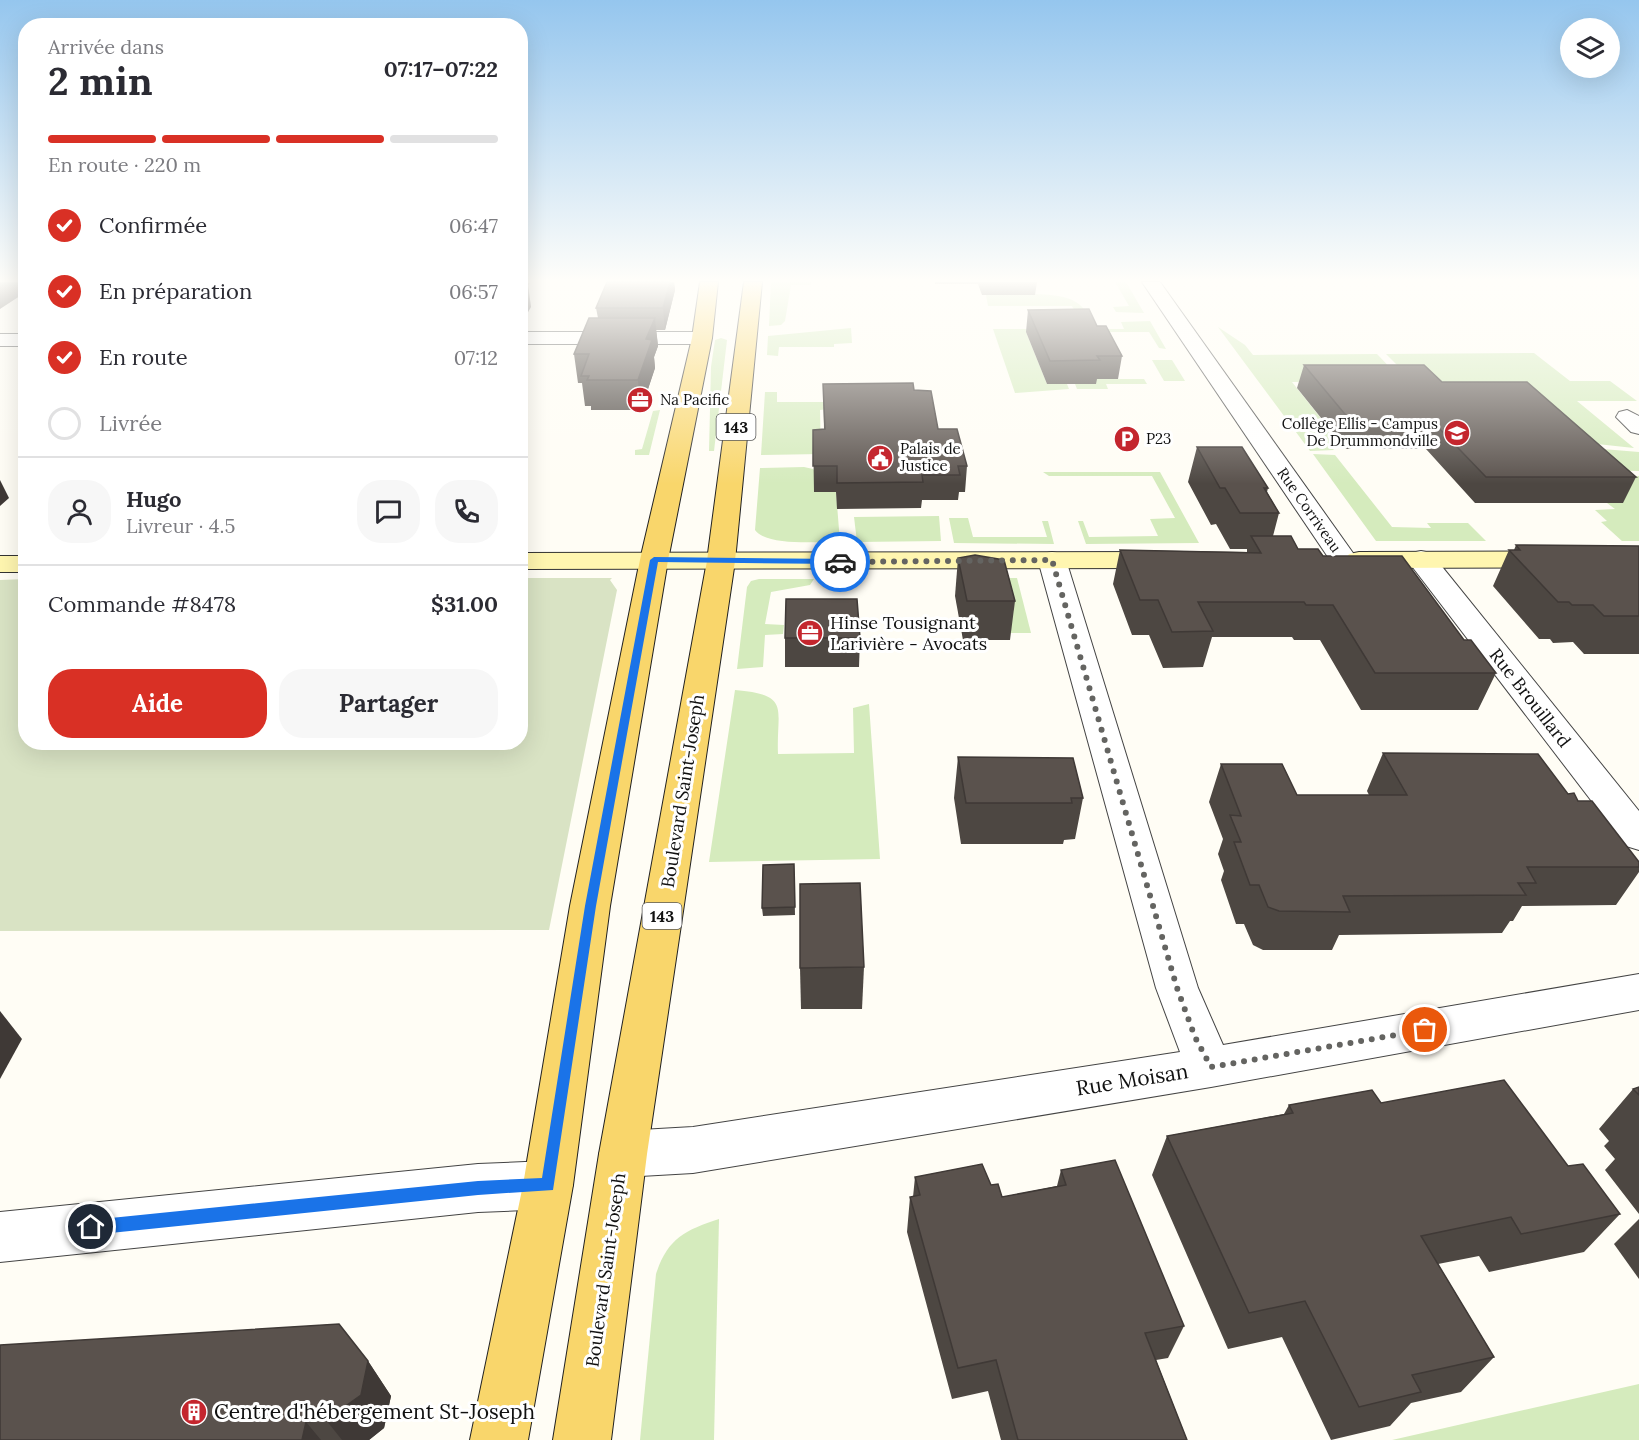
<!DOCTYPE html>
<html lang="fr">
<meta charset="utf-8">
<style>
:root{--surface:#fff;--page:#f7f7f7;--text:#2b2b33;--muted:#7c7c81;--line:#e1e1e2;--accent:#d93025}
body{margin:0;font-family:Lora,serif;background:var(--page);color:var(--text);height:100vh;display:flex;flex-direction:column;font-size:22px;white-space:nowrap}
*{box-sizing:border-box;margin:0}
p{font-size:20px;color:var(--muted)}
.icon{flex:none;width:33px;height:33px;fill:none;stroke:currentColor;stroke-width:2;stroke-linecap:round;stroke-linejoin:round}
.map{position:relative;flex:1;overflow:hidden}
.sheet{position:absolute;left:18px;top:18px;width:510px;height:732px;display:flex;flex-direction:column;background:var(--surface);border-radius:24px;box-shadow:0 6px 24px #0002}
.sheet>*{flex:none}
.controls{position:absolute;left:1560px;top:18px;display:grid;gap:12px}
.controls a{display:grid;place-items:center;width:60px;height:60px;border-radius:50%;background:var(--surface);box-shadow:0 6px 24px #0002;font-size:30px}
.pin{position:absolute;display:grid;place-items:center;width:51px;height:51px;color:#fff;margin:-26px;border:3px solid #fff;border-radius:50%;box-shadow:0 2px 6px #0007}
.courier{position:absolute;display:grid;place-items:center;width:60px;height:60px;margin:-30px;border:4px solid #1a73e8;border-radius:50%;background:#fff;color:#222;box-shadow:0 2px 8px #0007}
.summary em{font-style:normal;font-weight:700}
.summary div{display:flex;flex-direction:column-reverse}
.summary{display:flex;align-items:center;justify-content:space-between;height:102px;padding:0 30px}
h1{font-size:39px;font-weight:700;line-height:45px}
.bar{display:grid;grid-template-columns:repeat(4,1fr);gap:9px 6px;align-content:center;height:72px;padding:0 30px}
.bar i{height:8px;border-radius:4px;background:var(--line)}
.bar .on{background:var(--accent)}
.bar p{grid-column:span 4}
.line{display:flex;align-items:center;gap:15px;padding:0 30px;border-top:2px solid var(--line)}
.line div{flex:1}
.round{display:grid;place-items:center;flex:none;width:63px;height:63px;border-radius:24px;background:var(--page)}
ol{padding:0 30px;list-style:none}
li{display:flex;align-items:center;gap:18px;height:66px}
li p{margin-inline-start:auto}
li .icon{padding:6px;border-radius:50%;background:var(--accent);color:#fff;stroke-width:4}
li:last-child{color:var(--muted)}
li i{width:33px;height:33px;border:3px solid var(--line);border-radius:50%}
.primary-button{display:flex;gap:12px;margin-top:auto;padding:12px 30px}
.primary-button a{flex:1;height:69px;border-radius:24px;background:var(--accent);color:#fff;font-size:24px;font-weight:700;line-height:69px;text-align:center}
.primary-button a+a{background:var(--page);color:var(--text)}
.map>svg:first-child{display:block}
.green{fill:#d5ebbd}
.cemetery{fill:#d9e3c4}
.lines{fill:none;stroke-linecap:round;stroke-linejoin:round}
.street-casing{stroke:#444;stroke-width:2}
.secondary-casing{stroke:#333;stroke-width:2}
.primary-casing{stroke:#222;stroke-width:2}
.street{fill:#fff;fill-rule:evenodd}
.secondary{fill:#fff6b0;fill-rule:evenodd}
.primary{fill:#f9d66b;fill-rule:evenodd}
.wall{fill:#4d4742}
.shaded-wall{fill:#3f3936}
.building{fill:#5a524d;stroke:#3f3936;stroke-width:1.5}
.route{fill:#1a73e8}
.done{stroke:#646461;stroke-width:6;stroke-dasharray:0 10.8}
.labels{text-anchor:middle;stroke-width:6;stroke-linejoin:round;paint-order:stroke}
.far-poi-label{font-size:15px;fill:#111;stroke:#fff;text-anchor:start}
.far-street-label{font-size:15px;fill:#111;stroke:#fff}
.shield{fill:#fff;stroke:#585858;stroke-width:1.5}
.shield-label{font-size:16px;font-weight:bold;fill:#111}
.poi-label{font-size:18px;fill:#111;stroke:#fff;text-anchor:start}
.street-label{font-size:18px;fill:#111;stroke:#fff}
.near-street-label{font-size:21px;fill:#111;stroke:#fff}
.near-poi-label{font-size:21px;fill:#111;stroke:#fff;text-anchor:start}
</style>
<div class="map">
<svg width="1639" height="1440" viewBox="0 0 1639 1440">
<rect width="100%" height="100%" fill="#fffdf5"/>
<!-- green -->
<g class="green">
<path d="M771,282H811V285H791L785,321L781,325L769,326Z"/>
<path d="M1115,282H1126L1144,313L1116,312L1113,307L1129,306Z"/>
<path d="M1035,294C1052,295 1076,295 1086,312H1075L1072,306H988L986,295Z"/>
<path d="M1150,321L1166,349L1159,348L1149,332H1026L1047,384H1067L1069,389L1015,393L993,329H1124L1121,322Z"/>
<path d="M1218,327L1245,345L1253,355L1377,354L1403,381L1292,382L1343,446L1331,447L1334,450L1310,451Z"/>
<path d="M851,328L852,343L834,344V347H779L778,356L767,355L768,336Z"/>
<path d="M721,338L727,340L714,451H709L711,367L715,340Z"/>
<path d="M1534,353L1570,381H1610L1637,401H1577L1634,448L1560,440L1419,387L1386,354Z"/>
<path d="M1152,360H1172L1185,381H1164Z"/>
<path d="M1094,379H1144L1147,384H1106L1108,389H1077L1075,384H1096Z"/>
<path d="M765,392H777V402H895L820,410L821,454L761,455Z"/>
<path d="M660,410L649,455H635V450L642,449L653,411Z"/>
<path d="M1566,446L1639,452V471L1586,470Z"/>
<path d="M1313,454L1335,455L1392,527L1431,528L1427,523H1468L1486,541H1376Z"/>
<path d="M804,467L813,469L836,492L840,542C820,541 767,547 755,530L760,468Z"/>
<path d="M1043,472H1160L1199,543L1086,544L1078,521H1083L1089,537L1158,536L1150,519L1175,518L1152,476H1049Z"/>
<path d="M1592,476H1639V541H1622L1601,522L1607,521L1595,510L1615,509L1607,503Z"/>
<path d="M939,516L941,541L857,542L854,517Z"/>
<path d="M949,518H968L973,537H1047L1042,521H1048L1054,544L954,543Z"/>
<path d="M976,578H1017L1031,633H1008Z"/>
<path d="M759,579H814L810,585L771,592L765,624L784,625L783,634L765,635L763,667L737,669L747,587L751,581Z"/>
<path d="M735,690C792,695 776,708 778,754L854,753L853,708L869,704L880,859L709,862Z"/>
<path d="M719,1219L714,1440H640L656,1274C667,1239 685,1230 719,1219Z"/>
<path d="M1639,1384V1440H1392Z"/>
</g>
<!-- cemetery -->
<path class="cemetery" d="M521,578H612L610,580L617,590L549,930L0,931V580L25,579L26,742H520Z"/>
<g class="lines">
<defs>
<g id="street">
<path d="M1142,282H1160L1358,560L1354,566L1344,568L1334,566Z"/>
<path d="M520,332H702L712,338L702,344H520Z"/>
<rect x="0" y="334" width="26" height="12"/>
<path d="M1627,410L1639,416V434L1631,432L1616,417L1619,412Z"/>
<path d="M1421,551L1431,553L1639,811V850L1626,846L1411,565L1407,559L1411,553Z"/>
<path d="M1052,552L1062,554L1066,560L1198,988L1223,1045L1639,974V1010L1211,1087L693,1173L623,1177L606,1170L599,1154L606,1138L623,1131L693,1127L1180,1052L1156,988L1038,560L1042,554Z"/>
<path d="M548,1161L565,1168L573,1185L565,1202L548,1209L478,1212L0,1262V1212L478,1164Z"/>
</g>
<g id="secondary">
<path d="M1639,551V567L1359,568L1349,566L1345,560L1349,554L1359,552Z"/>
<path d="M1163,552L1173,554L1177,560L1173,566L1163,568L520,569V553Z"/>
<rect x="0" y="556" width="26" height="16"/>
</g>
<g id="primary">
<path d="M700,282H718L712,338L668,560L610,906L573,1185L528,1440H470L523,1185L570,906L640,560L692,338Z"/>
<path d="M744,282H762L735,561L647,1154L611,1440H553L599,1154L707,561Z"/>
</g>
</defs>
<!-- street casing -->
<use href="#street" class="street-casing"/>
<!-- secondary casing -->
<use href="#secondary" class="secondary-casing"/>
<!-- primary casing -->
<use href="#primary" class="primary-casing"/>
<!-- street -->
<use href="#street" class="street"/>
<!-- secondary -->
<use href="#secondary" class="secondary"/>
<!-- primary -->
<use href="#primary" class="primary"/>
</g>
<!-- wall -->
<g class="wall">
<path d="M607,282H674L675,290L665,330H656L658,346L654,357L655,368L641,410H591V406H585L582,383H578L574,354L598,318L596,308Z"/>
<path d="M935,282H1037L1035,295H982L978,284H935Z"/>
<path d="M1028,310L1097,326L1122,356L1118,379H1097L1096,384H1047L1026,332Z"/>
<path d="M1304,365L1442,382L1636,477L1623,503H1475L1426,449H1346L1297,388Z"/>
<path d="M823,384L914,390L938,429L967,466L965,492H959L958,500H922L921,508L837,509L836,492H814L813,430L824,429Z"/>
<path d="M1197,447L1268,488L1267,492L1279,513L1273,536L1298,549L1323,556L1464,640L1496,673L1478,710H1361L1320,640H1294L1292,637H1212L1203,667L1163,668L1149,635H1132L1113,584L1120,550L1247,552V549H1230L1216,524L1211,525L1188,482Z"/>
<path d="M1516,545L1639,546V654H1584L1573,642L1553,643L1550,639H1539L1493,586L1509,550H1514Z"/>
<path d="M958,558L1015,601L1010,640H963L955,596Z"/>
<path d="M785,638H860L859,667H785Z"/>
<path d="M1383,753L1568,794L1578,801L1639,862V872L1616,905L1522,906L1513,921H1510L1502,933L1339,935L1332,950H1263L1253,945L1244,924H1236L1221,880L1224,871L1218,854L1223,839L1209,802L1221,764L1297,795H1369L1367,791Z"/>
<path d="M958,757L1083,798L1075,839L1064,840L1063,844H961L954,798Z"/>
<path d="M794,864L795,915L763,916L762,908Z"/>
<path d="M864,967L862,1009H801L800,968Z"/>
<path d="M1639,1087V1214L1605,1170L1615,1159L1604,1146L1609,1141L1599,1129L1633,1089Z"/>
<path d="M1381,1103L1568,1166L1620,1214L1584,1252L1489,1272L1479,1256L1438,1264L1494,1357L1461,1392L1411,1403L1390,1426L1331,1440L1282,1337L1228,1349L1152,1175L1167,1136L1284,1114L1289,1105Z"/>
<path d="M1061,1170L1184,1326L1168,1358L1156,1360L1187,1440H1001L988,1391L952,1399L907,1232L910,1197H913L915,1177L991,1185L1002,1197L1057,1186Z"/>
<path d="M1639,1219V1279L1614,1244Z"/>
<path d="M368,1361L391,1396L384,1428L369,1440H0Z"/>
</g>
<!-- shaded-wall -->
<g class="shaded-wall">
<path d="M0,282H26V292L0,309Z"/>
<path d="M670,282H674L675,290L665,330L663,308Z"/>
<path d="M528,284L531,307L520,326V296Z"/>
<path d="M655,318L658,346L654,357L655,368L641,410L638,380L646,339Z"/>
<path d="M520,453L524,470L520,477Z"/>
<path d="M0,480L9,498L0,506Z"/>
<path d="M0,1011L22,1039L0,1079Z"/>
<path d="M368,1361L391,1396L384,1428L369,1440H342L326,1420Z"/>
<path d="M306,1422L321,1440H302Z"/>
</g>
<!-- building -->
<g class="building">
<path d="M607,282H670L663,308H596Z"/>
<path d="M520,284H528L520,296Z"/>
<path d="M1089,309L1097,326H1106L1122,356H1097L1100,360L1050,361L1028,310Z"/>
<path d="M589,318H655L646,339L652,340L638,380H587L589,376H581L589,354H574Z"/>
<path d="M1304,365H1424L1442,382H1527L1636,477H1486L1436,425H1354Z"/>
<path d="M913,383L914,390L931,391L938,429H957L967,466H958L960,475H922L923,482L837,483V466H813V430L825,429L823,384Z"/>
<path d="M1197,447H1242L1268,488H1264L1279,513H1240L1225,488H1220Z"/>
<path d="M1251,536H1291L1298,549H1318L1323,556H1402L1464,640H1471L1496,673H1375L1333,605H1306L1304,602H1198L1213,631L1172,632L1158,600H1140L1120,550L1261,553Z"/>
<path d="M1516,545L1639,546V616H1604L1593,605H1572L1569,602H1558L1509,550H1520Z"/>
<path d="M975,555L1004,560L1015,601H967L958,558Z"/>
<path d="M786,599H857L860,638H785Z"/>
<path d="M1383,753L1538,754L1568,794L1574,793L1578,801H1592L1639,862V867H1527L1536,883H1518L1526,895L1343,896L1350,912L1279,911L1268,907L1259,885H1250L1234,842H1241L1230,815L1241,816L1221,764H1282L1297,795H1407Z"/>
<path d="M958,757L1073,758L1083,798H1071L1072,803H966Z"/>
<path d="M794,864L795,907L762,908L763,865Z"/>
<path d="M860,883L864,967L800,968V884Z"/>
<path d="M1504,1080L1568,1166L1583,1164L1620,1214L1521,1234L1511,1217L1421,1236L1494,1357L1412,1375L1421,1392L1359,1407L1305,1301L1249,1313L1167,1136L1293,1113L1289,1105L1372,1090L1381,1103Z"/>
<path d="M1639,1087V1095L1633,1089Z"/>
<path d="M1115,1160L1184,1326L1145,1333L1187,1440H1018L996,1360L958,1368L910,1197L920,1195L915,1177L982,1164L991,1185L998,1184L1002,1197L1066,1185L1061,1170Z"/>
<path d="M339,1324L368,1361L361,1395L326,1420L306,1422L302,1440H0V1345Z"/>
</g>
<!-- sky -->
<linearGradient id="sky" x2="0" y2="1"><stop stop-color="#95c6ee"/><stop offset="0.58" stop-color="#fffefa"/><stop offset="1" stop-color="#fffefa" stop-opacity="0"/></linearGradient>
<rect width="1639" height="484" fill="url(#sky)"/>
<!-- route -->
<path class="route" d="M654,557L840,559L844,562L840,564L658,562L596,906L553,1190L478,1195L91,1235L86,1233L84,1227L86,1222L91,1220L478,1181L542,1178L585,906L650,560Z"/>
<g class="lines">
<!-- done -->
<path class="done" d="M840,562L1052,560L1177,988L1195,1037L1211,1067L1425,1030"/>
</g>
<!-- icons -->
<defs>
<symbol id="office-disc" viewBox="-11 -11 22 22"><circle r="9.5" fill="#c4262e" stroke="#fff"/><path d="M-6-3h4V-5.5h4V-3h4V5H-6ZM-1-4.5V-3h2v-1.5ZM-6 0V1H6V0Z" fill="#fff"/></symbol>
<symbol id="university-disc" viewBox="-11 -11 22 22"><circle r="9.5" fill="#c4262e" stroke="#fff"/><path d="M0-5L7-2L0 1L-7-2ZM-4 1L0 2.5L4 1V4Q0 6-4 4Z" fill="#fff"/></symbol>
<symbol id="parking-disc" viewBox="-11 -11 22 22"><circle r="9.5" fill="#c4262e" stroke="#fff"/><path d="M-3.5-5.5H1a3.5 3.5 0 0 1 0 7H-1V5.5H-3.5ZM-1-3.4V-.6H.8a1.4 1.4 0 0 0 0-2.8Z" fill="#fff"/></symbol>
<symbol id="civic-disc" viewBox="-11 -11 22 22"><circle r="9.5" fill="#c4262e" stroke="#fff"/><path d="M-.6-6.5H3V-4.5H.6V-3L4-1V1h2V6H-6V1h2V-1L-.6-3ZM-1.2 2.5V6h2.4V2.5Z" fill="#fff"/></symbol>
<symbol id="building-disc" viewBox="-11 -11 22 22"><circle r="9.5" fill="#c4262e" stroke="#fff"/><path d="M-4-6H4V6H1V3H-1V6H-4ZM-2.5-4.3h1.7v1.8h-1.7ZM.8-4.3h1.7v1.8H.8ZM-2.5-1h1.7V.8h-1.7ZM.8-1h1.7V.8H.8Z" fill="#fff"/></symbol>
</defs>
<g fill-rule="evenodd">
<use href="#office-disc" x="625" y="385" width="30" height="30"/>
<use href="#university-disc" x="1442" y="418" width="30" height="30"/>
<use href="#parking-disc" x="1112" y="424" width="30" height="30"/>
<use href="#civic-disc" x="865" y="443" width="30" height="30"/>
<use href="#office-disc" x="795" y="618" width="30" height="30"/>
<use href="#building-disc" x="179" y="1397" width="30" height="30"/>
</g>
<g class="labels">
<!-- far-poi labels -->
<g class="far-poi-label">
<text x="660" y="405">Na Pacific</text>
<text x="1438" y="429" text-anchor="end">Collège Ellis - Campus<tspan x="1438" dy="17">De Drummondville</tspan></text>
<text x="1146" y="444">P23</text>
<text x="900" y="454">Palais de<tspan x="900" dy="17">Justice</tspan></text>
</g>
<!-- far-street labels -->
<g class="far-street-label">
<text transform="translate(1309 510) rotate(55)" y="5">Rue Corriveau</text>
</g>
<!-- shield labels -->
<g class="shield">
<rect x="716.5" y="414" width="39" height="26" rx="4.5"/>
<rect x="642.5" y="903" width="39" height="26" rx="4.5"/>
</g>
<g class="shield-label">
<text x="736" y="433">143</text>
<text x="662" y="922">143</text>
</g>
<!-- poi labels -->
<g class="poi-label">
<text x="830" y="629">Hinse Tousignant<tspan x="830" dy="21">Larivière - Avocats</tspan></text>
</g>
<!-- street labels -->
<g class="street-label">
<text transform="translate(1530 698) rotate(52)" y="6">Rue Brouillard</text>
<text transform="translate(683 791) rotate(-81)" y="6">Boulevard Saint-Joseph</text>
<text transform="translate(606 1270) rotate(-82)" y="6">Boulevard Saint-Joseph</text>
</g>
<!-- near-street labels -->
<g class="near-street-label">
<text transform="translate(1132 1080) rotate(-9)" y="7">Rue Moisan</text>
</g>
<!-- near-poi labels -->
<g class="near-poi-label">
<text x="214" y="1419">Centre d'hébergement St-Joseph</text>
</g>
</g>
</svg>
<div class="controls">
<a><svg class="icon" aria-label="layers" viewBox="0 0 24 24"><path d="M12 4l9 5-9 5-9-5zM3 14l9 5 9-5"/></svg></a>
</div>
<div class="pin" style="left:1425px;top:1030px;background:#ea580c"><svg class="icon" aria-label="bag" viewBox="0 0 24 24"><path d="M5 8h14l-1 12H6zM9 8a3 3 0 0 1 6 0"/></svg></div>
<div class="pin" style="left:91px;top:1227px;background:#1f2937"><svg class="icon" aria-label="home" viewBox="0 0 24 24"><path d="M3 11l9-7 9 7M6 9v11h12V9"/></svg></div>
<div class="courier" style="left:840px;top:562px"><svg class="icon" aria-label="car" viewBox="0 0 24 24"><path d="M5 17H2v-5l4-1 3-4h7l3 4 3 1v5h-3M9 17h6M6 11h13"/><circle cx="7" cy="17" r="2"/><circle cx="17" cy="17" r="2"/></svg></div>
<section class="sheet">
<div class="summary"><div><h1>2 min</h1><p>Arrivée dans</p></div><em>07:17–07:22</em></div>
<div class="bar"><i class="on"></i><i class="on"></i><i class="on"></i><i></i><p>En route · 220 m</p></div>
<ol>
<li><svg class="icon" aria-label="check" viewBox="0 0 24 24"><path d="M5 12l5 5 9-10"/></svg>Confirmée<p>06:47</p></li>
<li><svg class="icon" aria-label="check" viewBox="0 0 24 24"><path d="M5 12l5 5 9-10"/></svg>En préparation<p>06:57</p></li>
<li><svg class="icon" aria-label="check" viewBox="0 0 24 24"><path d="M5 12l5 5 9-10"/></svg>En route<p>07:12</p></li>
<li><i></i>Livrée</li>
</ol>
<div class="line" style="height:108px"><a class="round"><svg class="icon" aria-label="person" viewBox="0 0 24 24"><circle cx="12" cy="8" r="4"/><path d="M4 21q1-7 8-7t8 7"/></svg></a><div><b>Hugo</b><p>Livreur · 4.5</p></div><a class="round"><svg class="icon" aria-label="chat" viewBox="0 0 24 24"><path d="M4 5h16v11H9l-5 4z"/></svg></a><a class="round"><svg class="icon" aria-label="phone" viewBox="0 0 24 24"><path d="M5 4h4l2 5-3 2q2 4 5 5l2-3 5 2v4C11 20 4 13 5 4z"/></svg></a></div>
<div class="line" style="height:78px"><div>Commande #8478</div><b>$31.00</b></div>
<div class="primary-button"><a>Aide</a><a>Partager</a></div>
</section>
</div>
